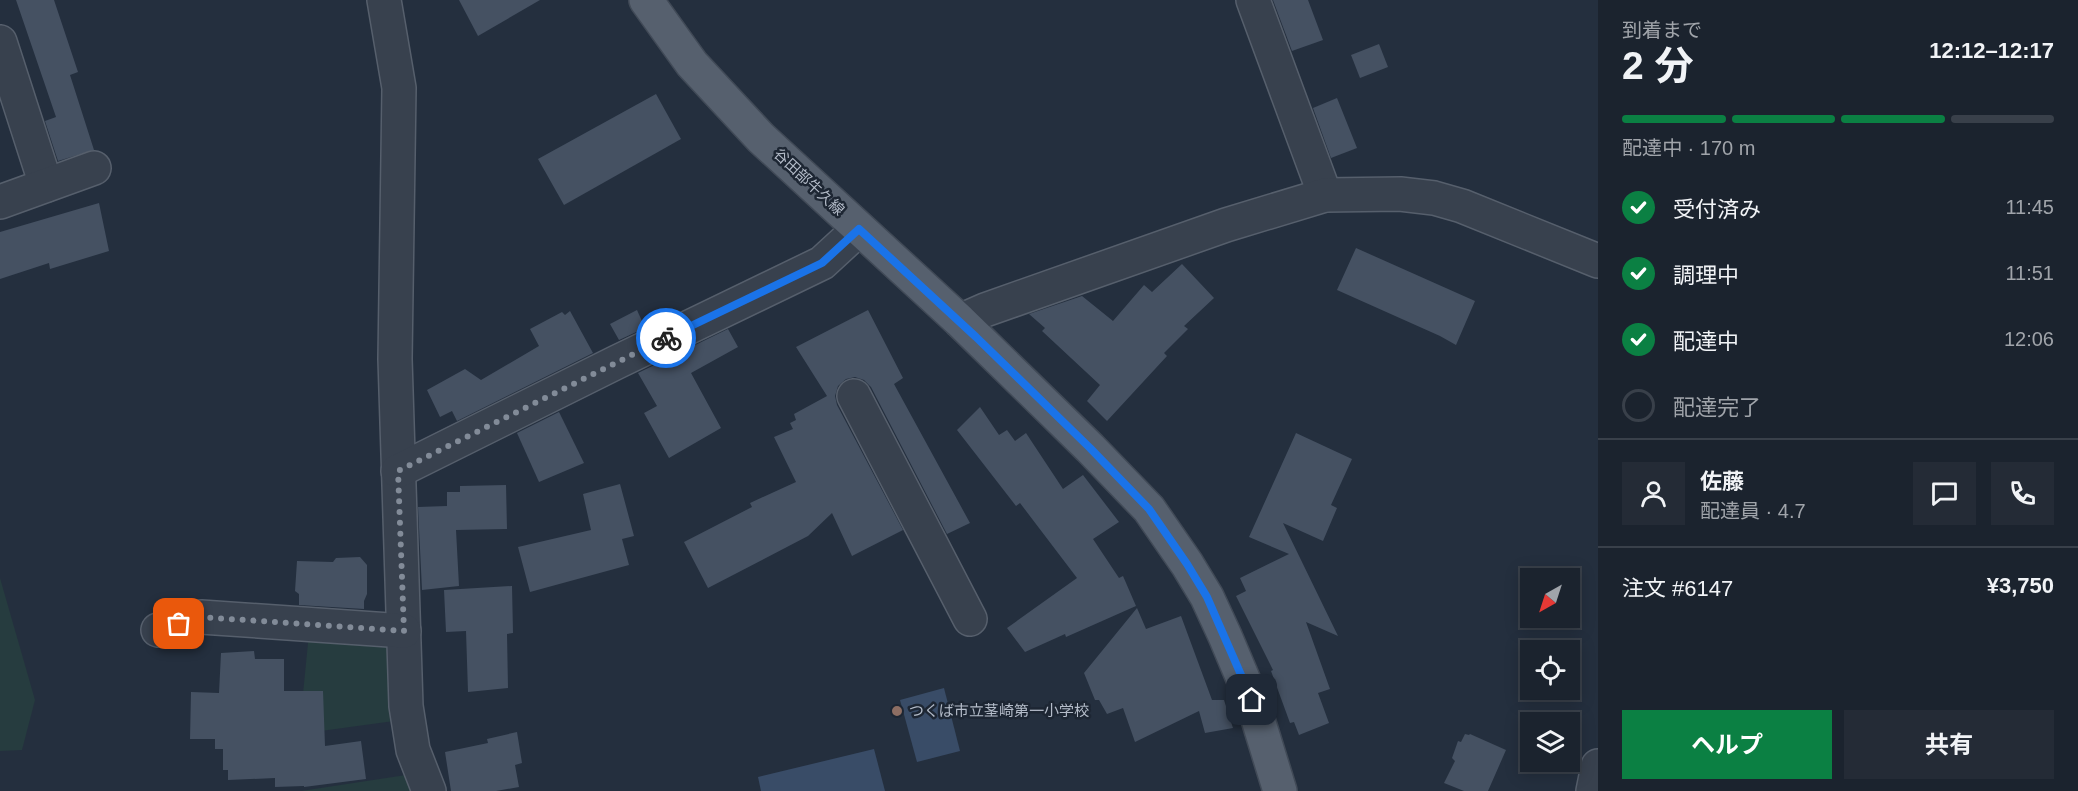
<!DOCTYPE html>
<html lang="ja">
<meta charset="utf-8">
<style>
:root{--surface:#1b232e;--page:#242b36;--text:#f1f3f6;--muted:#a0a4aa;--line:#39404a;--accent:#0b8043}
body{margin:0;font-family:Helvetica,"Noto Sans JP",sans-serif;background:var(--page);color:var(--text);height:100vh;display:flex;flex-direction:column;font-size:22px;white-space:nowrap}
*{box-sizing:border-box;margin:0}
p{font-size:20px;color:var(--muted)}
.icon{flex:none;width:33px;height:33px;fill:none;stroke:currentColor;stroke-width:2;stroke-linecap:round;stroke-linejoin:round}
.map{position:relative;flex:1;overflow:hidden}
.panel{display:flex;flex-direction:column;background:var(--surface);width:480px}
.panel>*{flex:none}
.needle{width:39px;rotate:219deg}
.controls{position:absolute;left:1520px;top:568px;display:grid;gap:12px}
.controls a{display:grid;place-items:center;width:60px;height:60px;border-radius:0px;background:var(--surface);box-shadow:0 3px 15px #0003,0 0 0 2px var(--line);font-size:30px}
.pin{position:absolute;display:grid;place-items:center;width:51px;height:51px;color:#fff;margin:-26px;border-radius:12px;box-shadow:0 3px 9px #0006}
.courier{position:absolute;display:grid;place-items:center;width:60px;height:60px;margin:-30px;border:4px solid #1a73e8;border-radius:50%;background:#fff;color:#222;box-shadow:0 2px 8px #0007}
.overview em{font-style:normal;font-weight:700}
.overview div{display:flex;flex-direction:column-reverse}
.overview{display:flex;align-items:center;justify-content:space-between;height:102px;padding:0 24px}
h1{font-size:39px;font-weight:700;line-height:45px}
.bar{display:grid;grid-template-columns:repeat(4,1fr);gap:9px 6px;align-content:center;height:72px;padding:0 24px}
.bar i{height:8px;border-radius:4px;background:var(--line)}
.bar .active{background:var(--accent)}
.bar p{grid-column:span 4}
.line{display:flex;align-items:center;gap:15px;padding:0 24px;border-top:2px solid var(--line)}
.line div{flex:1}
.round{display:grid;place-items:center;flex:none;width:63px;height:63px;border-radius:0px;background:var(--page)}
ol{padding:0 24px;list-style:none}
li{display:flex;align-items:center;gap:18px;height:66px}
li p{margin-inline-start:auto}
li .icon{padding:6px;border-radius:50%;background:var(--accent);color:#fff;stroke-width:4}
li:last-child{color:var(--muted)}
li i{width:33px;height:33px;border:3px solid var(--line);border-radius:50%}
.primary-button{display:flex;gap:12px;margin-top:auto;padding:12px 24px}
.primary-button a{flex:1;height:69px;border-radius:0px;background:var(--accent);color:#fff;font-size:24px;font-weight:700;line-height:69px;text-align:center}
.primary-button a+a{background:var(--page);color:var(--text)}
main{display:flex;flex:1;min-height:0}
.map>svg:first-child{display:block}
.green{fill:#263c3f}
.water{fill:#394c67}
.building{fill:#455162}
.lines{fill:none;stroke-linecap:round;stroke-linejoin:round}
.minor-casing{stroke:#565f6c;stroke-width:36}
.major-casing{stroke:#414a57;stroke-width:36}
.minor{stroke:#38414e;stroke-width:33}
.major{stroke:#56606e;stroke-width:33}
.done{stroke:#828b98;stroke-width:6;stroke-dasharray:0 10.8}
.route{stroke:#1a73e8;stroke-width:8}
.education-dot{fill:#8d6e63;stroke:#1d2633;stroke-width:2}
.labels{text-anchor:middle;stroke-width:5;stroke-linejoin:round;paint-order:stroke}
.street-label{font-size:15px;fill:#b4bcc9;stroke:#1d2633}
.poi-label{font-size:15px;fill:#b4bcc9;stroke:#1d2633;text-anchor:start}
</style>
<main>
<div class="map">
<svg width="1598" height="791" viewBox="0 0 1598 791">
<rect width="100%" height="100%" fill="#242f3e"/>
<!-- green -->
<g class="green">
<path d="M0,578L35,700L22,750L0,751Z"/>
<path d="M309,633L388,637L394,721L299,734Z"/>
<path d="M406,775L412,791H301Z"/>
</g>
<!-- water -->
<g class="water">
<path d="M944,688L960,751L917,762L900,700Z"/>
<path d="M874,749L885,791H761L758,777Z"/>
</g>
<!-- building -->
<g class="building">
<path d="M16,0H54L78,72L70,75L94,150L58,161L45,121L56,117Z"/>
<path d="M459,0H540L478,36Z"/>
<path d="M1273,0H1308L1323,40L1292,51Z"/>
<path d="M1379,44L1388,67L1360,78L1351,55Z"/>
<path d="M656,94L681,139L564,205L538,159Z"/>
<path d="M1337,98L1357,148L1331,158L1313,108Z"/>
<path d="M99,203L109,251L50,269L49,263L0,279V232Z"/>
<path d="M1356,248L1475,301L1456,345L1440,336L1337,290Z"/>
<path d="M1182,264L1214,298L1184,326L1188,329L1164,353L1167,356L1107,421L1087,401L1100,385L1042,331L1045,328L1029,314L1082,296L1113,321L1144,285L1152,292Z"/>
<path d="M637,310L645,328L619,340L610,324Z"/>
<path d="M868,310L903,378L894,384L970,523L947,534L871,387L864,380L855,377L846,379L838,386L835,396L837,405L903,530L852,556L832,513L808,536L708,588L684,542L752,507L750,503L796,482L774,437L793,429L790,423L796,420L794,414L827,396L796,347Z"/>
<path d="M570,311L593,353L457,421L452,411L440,417L427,390L465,369L481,380L539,346L530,329L562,312L565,315Z"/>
<path d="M728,329L738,347L691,373L721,428L669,458L644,413L657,406L638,373Z"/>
<path d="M980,407L999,435L1007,430L1015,441L1026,433L1063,489L1083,475L1119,522L1093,539L1119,578L1123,576L1136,606L1066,637L1065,634L1025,652L1007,628L1077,578L1020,503L1016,506L957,430Z"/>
<path d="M559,412L584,463L539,482L517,433Z"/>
<path d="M1296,433L1352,459L1331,505L1337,508L1323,541L1283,523L1338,636L1306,622L1330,689L1318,693L1329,723L1299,735L1294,722L1290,723L1271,671L1273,670L1236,596L1246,591L1240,578L1289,554L1249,537Z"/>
<path d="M620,484L634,536L622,539L629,565L530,592L518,547L591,530L583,494Z"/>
<path d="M506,485L507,529L456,530L459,586L422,590L418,507L447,506V492H460V486Z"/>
<path d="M360,557L367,565V594L364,601V609L299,605V594L295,591L297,561L333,562L336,558Z"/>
<path d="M512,586L513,633L507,634L508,688L468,692L466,631L446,632L444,590Z"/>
<path d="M1137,608L1146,629L1181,616L1212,700H1224L1233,728L1205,733L1199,711L1135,742L1123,708L1107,714L1099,700H1095L1084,673Z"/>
<path d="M254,651L255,659H284V691H323L325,746L361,741L366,779L304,787V786L275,787V778L228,780V770H223V749H215V739H190L191,692L219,693L221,653Z"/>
<path d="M517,732L522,763L515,765L519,787L496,791H451L445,752L488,743L487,739Z"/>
<path d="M1465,734L1469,735L1470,734L1506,750L1488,791H1464L1444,783L1455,761L1452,758L1458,741L1461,742Z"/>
</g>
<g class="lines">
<defs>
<g id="minor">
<path d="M384,0L399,88L395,359L406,706L413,750L429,791"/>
<path d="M1253,0L1325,195"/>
<path d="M0,42L46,185"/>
<path d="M0,202L94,168"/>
<path d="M960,321L985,310L1226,225L1325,195L1400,194L1434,198L1462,206L1598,261"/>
<path d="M854,396L970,619"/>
<path d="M398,471L617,362L822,263L859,229"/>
<path d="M158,630L201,617L404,631"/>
<path d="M1593,791L1598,766"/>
</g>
<path id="major" d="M646,0L692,64L761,138L960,321L1090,448L1149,509L1187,564L1207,597L1225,636L1252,700L1280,791"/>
</defs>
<!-- minor casing -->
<use href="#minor" class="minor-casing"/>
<!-- major casing -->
<use href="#major" class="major-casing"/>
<!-- minor -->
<use href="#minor" class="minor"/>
<!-- major -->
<use href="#major" class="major"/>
</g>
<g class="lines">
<!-- done -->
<path class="done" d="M179,624L201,617L404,631L398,471L666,338"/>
<!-- route -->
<path class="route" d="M666,338L822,263L859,229L976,337L1090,448L1149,509L1187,564L1207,597L1252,700"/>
</g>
<!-- markers -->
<circle class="education-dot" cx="897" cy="711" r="6"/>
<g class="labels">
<!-- street labels -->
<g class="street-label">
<text transform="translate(809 182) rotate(43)" y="5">谷田部牛久線</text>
</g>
<!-- poi labels -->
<g class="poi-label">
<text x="909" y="716">つくば市立茎崎第一小学校</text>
</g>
</g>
</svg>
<div class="controls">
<a><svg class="needle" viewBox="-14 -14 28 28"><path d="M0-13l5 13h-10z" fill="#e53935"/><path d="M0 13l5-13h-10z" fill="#a0a4aa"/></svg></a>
<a><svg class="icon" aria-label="locate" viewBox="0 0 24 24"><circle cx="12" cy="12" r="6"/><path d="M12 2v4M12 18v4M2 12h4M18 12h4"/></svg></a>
<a><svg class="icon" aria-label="layers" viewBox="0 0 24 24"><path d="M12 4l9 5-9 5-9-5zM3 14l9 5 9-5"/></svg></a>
</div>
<div class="pin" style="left:179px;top:624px;background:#ea580c"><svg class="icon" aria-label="bag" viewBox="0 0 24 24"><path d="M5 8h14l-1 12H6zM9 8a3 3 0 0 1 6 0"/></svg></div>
<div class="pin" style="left:1252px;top:700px;background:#1f2937"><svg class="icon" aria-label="home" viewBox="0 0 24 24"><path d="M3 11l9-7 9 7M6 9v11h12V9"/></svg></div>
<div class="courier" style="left:666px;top:338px"><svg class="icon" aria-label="bike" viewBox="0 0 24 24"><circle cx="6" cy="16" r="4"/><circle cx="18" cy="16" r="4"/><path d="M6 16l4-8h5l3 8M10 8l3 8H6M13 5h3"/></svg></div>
</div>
<section class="panel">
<div class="overview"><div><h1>2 分</h1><p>到着まで</p></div><em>12:12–12:17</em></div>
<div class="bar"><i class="active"></i><i class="active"></i><i class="active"></i><i></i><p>配達中 · 170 m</p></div>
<ol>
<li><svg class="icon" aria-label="check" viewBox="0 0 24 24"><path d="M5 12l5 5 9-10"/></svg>受付済み<p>11:45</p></li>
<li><svg class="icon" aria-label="check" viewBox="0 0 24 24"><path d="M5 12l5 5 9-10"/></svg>調理中<p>11:51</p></li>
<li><svg class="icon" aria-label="check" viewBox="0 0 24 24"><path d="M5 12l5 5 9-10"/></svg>配達中<p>12:06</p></li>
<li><i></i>配達完了</li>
</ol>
<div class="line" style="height:108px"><a class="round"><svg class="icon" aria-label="person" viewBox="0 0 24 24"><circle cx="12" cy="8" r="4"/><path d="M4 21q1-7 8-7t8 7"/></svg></a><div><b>佐藤</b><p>配達員 · 4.7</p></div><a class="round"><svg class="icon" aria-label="chat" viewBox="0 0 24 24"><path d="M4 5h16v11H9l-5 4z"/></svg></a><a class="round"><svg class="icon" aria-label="phone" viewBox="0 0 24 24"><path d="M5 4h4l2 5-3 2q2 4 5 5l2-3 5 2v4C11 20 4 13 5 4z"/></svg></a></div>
<div class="line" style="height:78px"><div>注文 #6147</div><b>¥3,750</b></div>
<div class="primary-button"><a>ヘルプ</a><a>共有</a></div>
</section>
</main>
